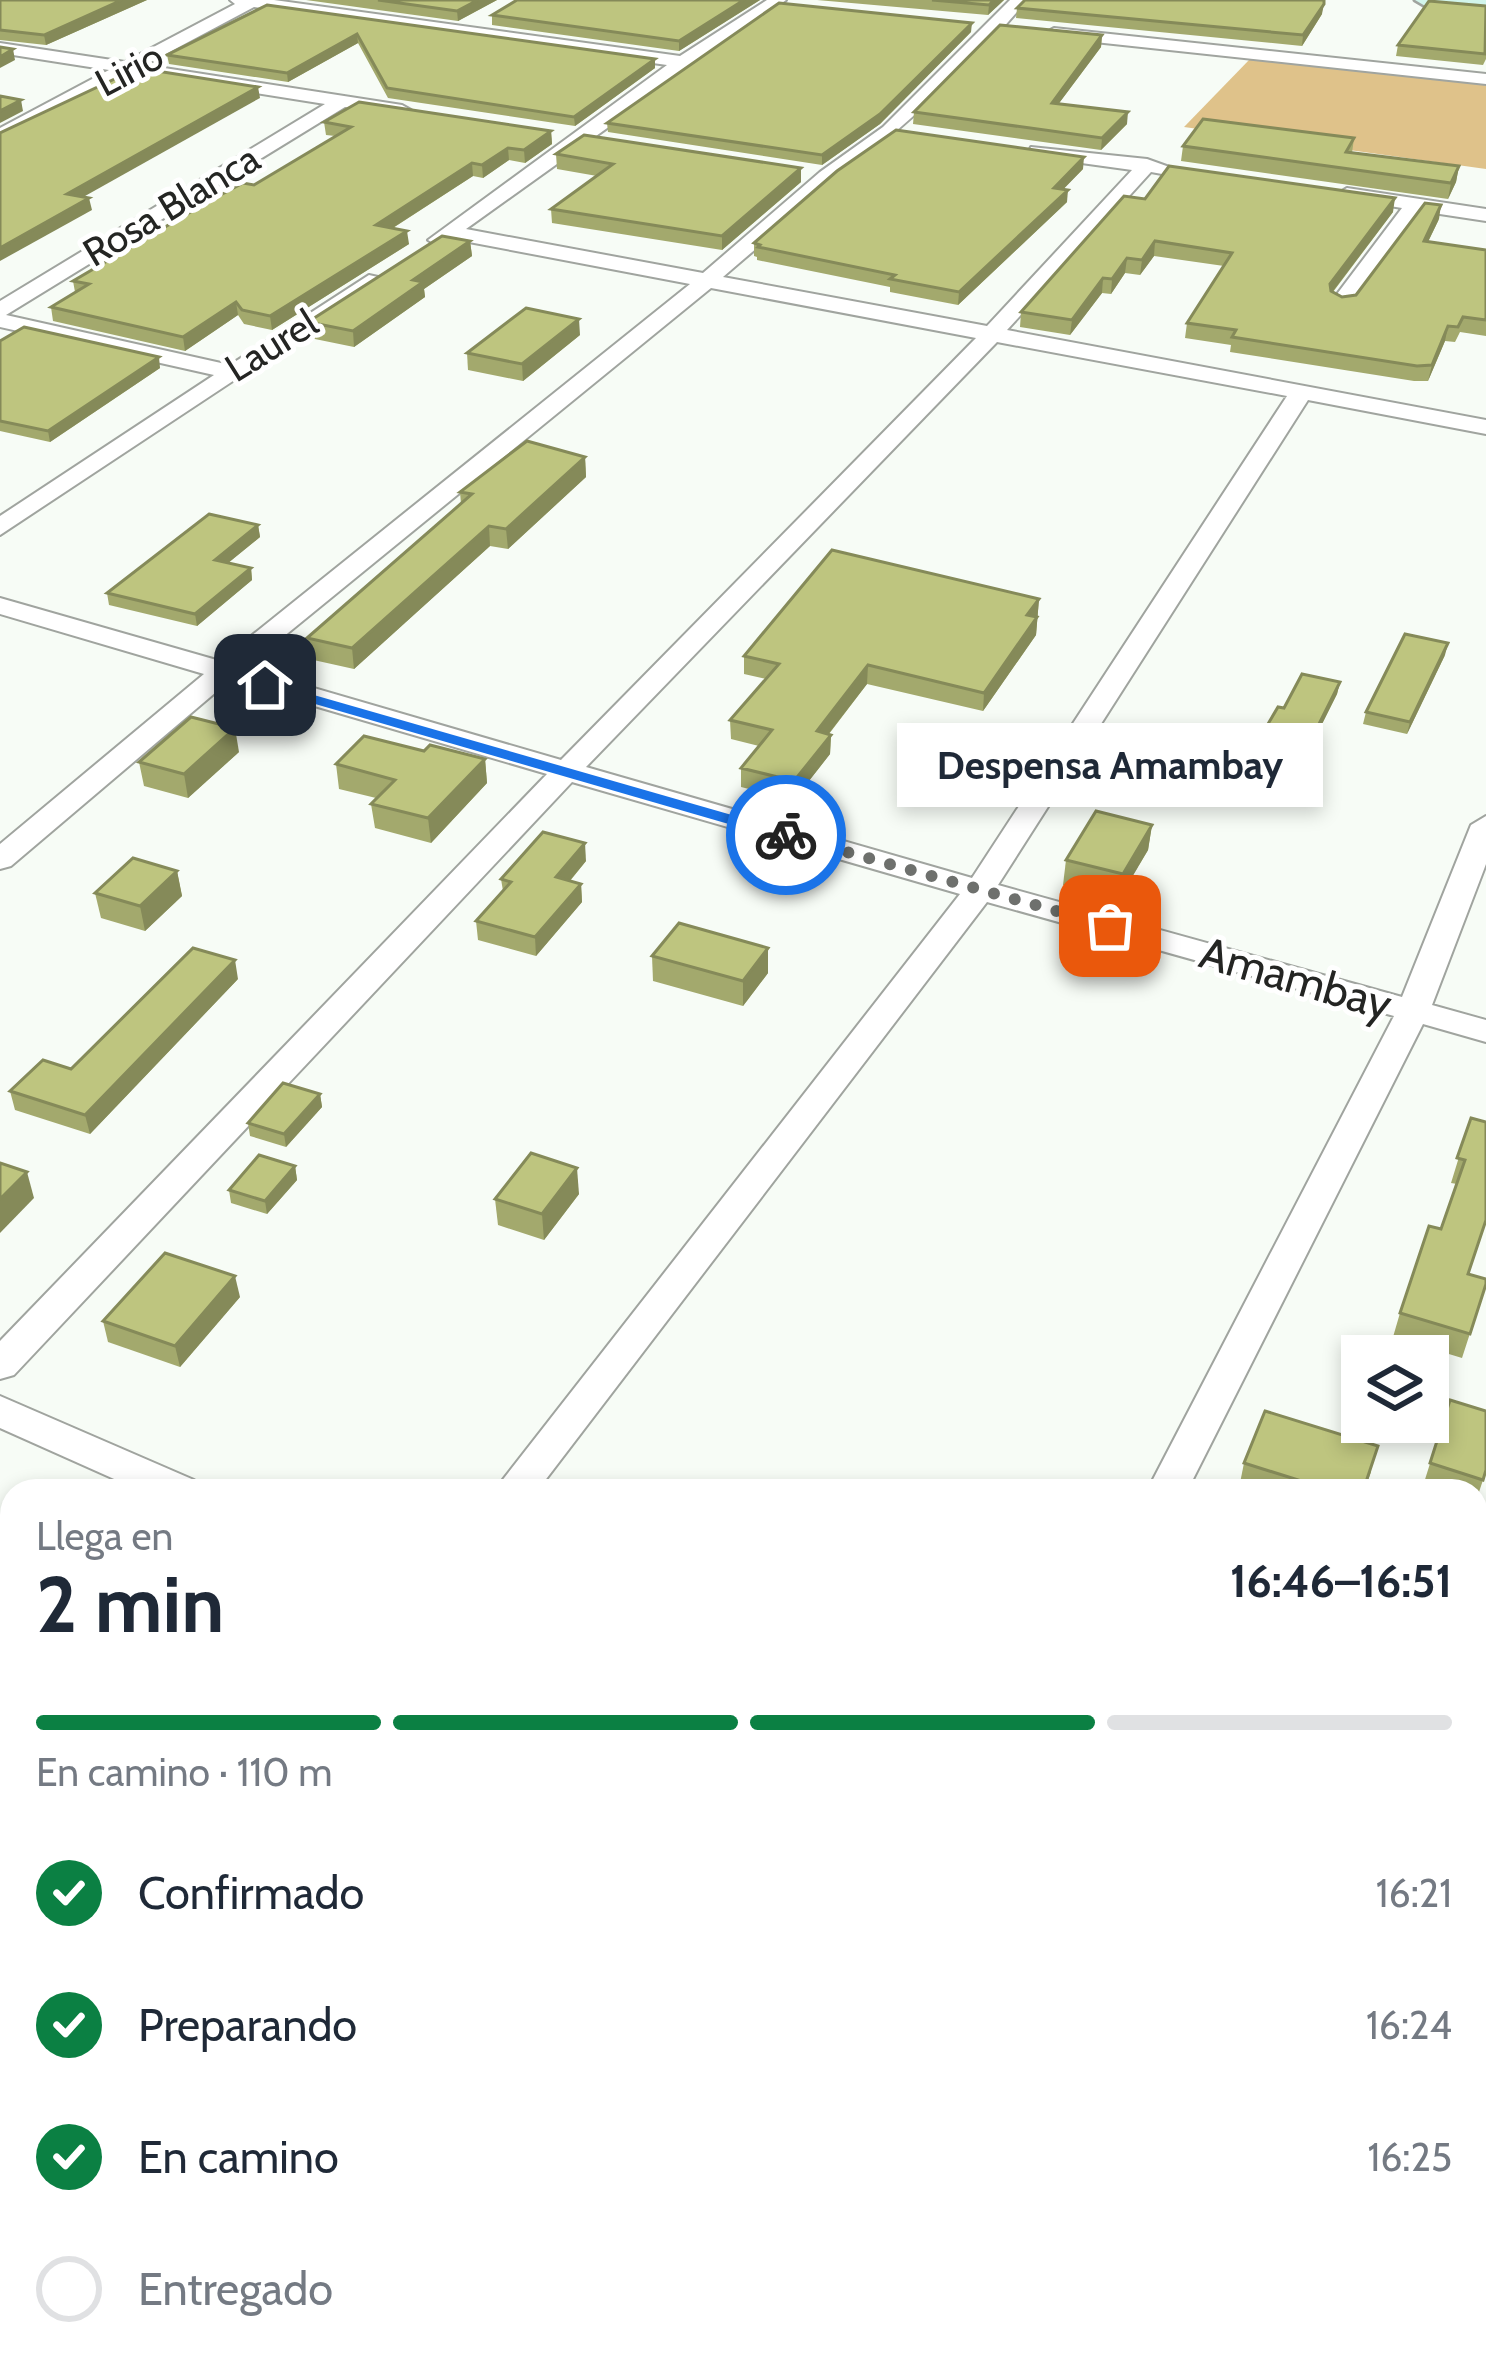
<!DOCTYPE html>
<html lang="es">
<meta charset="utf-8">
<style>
:root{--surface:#fff;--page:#f2f2f3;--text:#1f2937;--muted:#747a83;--line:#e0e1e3;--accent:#0b8043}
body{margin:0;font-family:Cabin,sans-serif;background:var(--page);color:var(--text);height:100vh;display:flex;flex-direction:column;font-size:45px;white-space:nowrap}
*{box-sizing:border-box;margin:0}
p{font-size:39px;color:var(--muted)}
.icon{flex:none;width:66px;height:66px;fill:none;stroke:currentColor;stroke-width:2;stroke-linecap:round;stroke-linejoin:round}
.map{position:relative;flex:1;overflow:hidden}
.side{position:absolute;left:0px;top:1479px;width:1488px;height:900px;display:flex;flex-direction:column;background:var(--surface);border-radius:36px 36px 0 0;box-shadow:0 6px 18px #0003}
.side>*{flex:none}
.controls{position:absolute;left:1341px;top:1335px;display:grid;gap:24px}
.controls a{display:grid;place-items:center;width:108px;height:108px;border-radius:0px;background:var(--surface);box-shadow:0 6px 18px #0003;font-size:60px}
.pin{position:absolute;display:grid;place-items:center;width:102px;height:102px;color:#fff;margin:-51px;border-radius:24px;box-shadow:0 6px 18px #0006}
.courier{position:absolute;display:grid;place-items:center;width:120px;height:120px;margin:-60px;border:9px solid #1a73e8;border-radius:50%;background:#fff;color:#222;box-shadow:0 3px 15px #0007}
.bubble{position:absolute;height:84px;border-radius:0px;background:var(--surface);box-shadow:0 6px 18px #0003;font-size:39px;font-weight:700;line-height:84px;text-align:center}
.headline em{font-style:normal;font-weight:700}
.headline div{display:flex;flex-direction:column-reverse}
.headline{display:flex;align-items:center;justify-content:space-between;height:204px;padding:0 36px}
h1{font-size:78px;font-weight:700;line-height:90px}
.bar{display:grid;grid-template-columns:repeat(4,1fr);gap:18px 12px;align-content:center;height:144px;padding:0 36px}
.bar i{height:15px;border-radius:9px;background:var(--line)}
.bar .active{background:var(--accent)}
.bar p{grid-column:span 4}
ol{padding:0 36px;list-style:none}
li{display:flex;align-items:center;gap:36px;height:132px}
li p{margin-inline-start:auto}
li .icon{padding:12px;border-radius:50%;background:var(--accent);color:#fff;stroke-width:4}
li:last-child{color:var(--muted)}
li i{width:66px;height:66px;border:6px solid var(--line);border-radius:50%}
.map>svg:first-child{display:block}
.green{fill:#dfc28a}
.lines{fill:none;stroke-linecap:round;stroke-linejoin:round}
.street-casing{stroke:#a0a49f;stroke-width:4}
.secondary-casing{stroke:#a0a49f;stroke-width:5}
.street{fill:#fff;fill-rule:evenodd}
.secondary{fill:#d2f5eb;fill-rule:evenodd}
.wall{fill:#a3a96d}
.shaded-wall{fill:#858a59}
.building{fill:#bec57f;stroke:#858a59;stroke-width:3}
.route{fill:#1a73e8}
.done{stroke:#6e706d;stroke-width:12;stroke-dasharray:0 21.6}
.labels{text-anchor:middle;stroke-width:10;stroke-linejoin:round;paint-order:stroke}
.far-street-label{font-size:39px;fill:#242523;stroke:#fff}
.street-label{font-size:45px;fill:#242523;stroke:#fff}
</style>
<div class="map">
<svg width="1486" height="2379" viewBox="0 0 1486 2379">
<rect width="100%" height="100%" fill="#f7fcf6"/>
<!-- green -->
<path class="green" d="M1250,59L1486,85V169L1184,127Z"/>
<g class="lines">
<defs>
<g id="street">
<path d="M230,0H274L680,56L767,0H786L466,229L703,273L820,172L883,127L1010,0H1027C939,106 826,187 723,277L987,326L1132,170L1038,157L1029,151L1031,147L1147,159L1172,168L1162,174L1151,172L1007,330L1486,420V434L1308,400L998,885L1402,997L1471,825L1486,816V864L1432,1005L1486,1020V1042L1423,1024L1187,1491H1147L1394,1016L987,902L537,1491H494L960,894L572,782L14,1375L0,1379V1341L547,774L229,681L11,866L0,869V844L204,674L0,614V598L220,661L690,284L453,239L438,246L428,240L667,65L254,7L145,65L402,105L411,110L402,115L345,107L6,315L230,365L369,275L387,279L0,535V516L214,375L0,327V301L325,104L130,73L0,141V128L109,70L0,53V43L125,62L235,4ZM711,288L976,338L561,760L245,668ZM997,342L1287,396L972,878L586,767Z"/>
<path d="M1054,28L1486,74V84L1048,37L1045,33Z"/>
<path d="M1347,188L1486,209V221L1420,211L1350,307L1342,308L1331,302L1402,208L1340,198L1337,194Z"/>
<path d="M0,1396L194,1480L200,1491H141L0,1428Z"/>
<path d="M1476,1992L1486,1996V2042L1476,2038Z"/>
<path d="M12,2086V2146L0,2151V2091Z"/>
<path d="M690,2367H747L742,2379H685Z"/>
</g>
<path id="secondary" d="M1415,0H1486V13L1427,7Z"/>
</defs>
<!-- street casing -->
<use href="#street" class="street-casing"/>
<!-- secondary casing -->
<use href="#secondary" class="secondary-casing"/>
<!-- street -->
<use href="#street" class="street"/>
<!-- secondary -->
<use href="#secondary" class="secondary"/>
</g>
<!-- wall -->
<g class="wall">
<path d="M0,0H147L46,45L0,40Z"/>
<path d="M306,0H497L458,21Z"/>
<path d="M517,0H760L679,51L492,25V15Z"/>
<path d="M817,0H1004L988,15Z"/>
<path d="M267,5L655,59V68L575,126L388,98L358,43L288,82L169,64L167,55Z"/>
<path d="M1486,6V59L1483,65L1396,56L1398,45Z"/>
<path d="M1017,8L1322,14L1302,46L1016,18Z"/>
<path d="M971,32L880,124L822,165L608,132L607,123Z"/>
<path d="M1102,35L1101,47L1059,103L1127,124L1101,150L913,124L914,112Z"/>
<path d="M324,122L551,131L552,144L525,163L509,160L483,178L473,176L393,228L409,244L272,330L244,324L238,315L185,351L53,321L51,307L75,292L73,281L254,185L335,136L326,135Z"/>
<path d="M1354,138L1352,153L1459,166L1456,182L1448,199L1181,161L1183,146Z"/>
<path d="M556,154L801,168V182L722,250L552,223L551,209L597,176L557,169Z"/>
<path d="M1083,169L1063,189L1067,202L958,305L890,292V287L757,260V257L754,256V243Z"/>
<path d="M1145,199L1393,212L1333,292L1342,297L1356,295L1439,219L1428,242L1486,250V336L1460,332L1455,342L1445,341L1428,381H1414L1230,352L1231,345L1185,338L1187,323L1224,266L1154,256L1140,275L1125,273L1111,294L1102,293L1070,335L1020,327L1021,312Z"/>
<path d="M470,241L472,256L424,289L425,297L354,347L310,338L308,322Z"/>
<path d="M580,335L523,381L468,370L467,353Z"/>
<path d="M0,341L160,368L50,442L0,431Z"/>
<path d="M585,457L586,477L508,549L490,546L354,669L309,659L307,638L461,504L460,492Z"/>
<path d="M258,525L260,537L228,563L251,568L252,580L197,626L109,605L107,593Z"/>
<path d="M1039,599L1036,635L983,711L867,684L829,734L831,735L830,754L794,800L741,787V768L759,746L731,739L730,720L766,679L744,674V656Z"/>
<path d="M1445,655L1407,734L1363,724L1366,712Z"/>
<path d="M1340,682L1337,694L1294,780L1247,769L1249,756L1284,708Z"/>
<path d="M424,751L485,759L487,783L431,843L375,828L371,804L376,798L339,789L336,764Z"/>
<path d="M239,752L188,798L144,786L139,762Z"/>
<path d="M1152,825L1148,850L1119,899L1063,885L1066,860Z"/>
<path d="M586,861L570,881L581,884L582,902L536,956L478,940L476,921L503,891L501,879Z"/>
<path d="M177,871L182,896L145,931L101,918L95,893Z"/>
<path d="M652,956L768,973L743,1006L653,981Z"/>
<path d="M238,979L90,1134L15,1110L10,1091L71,1069Z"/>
<path d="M320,1094L322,1107L286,1147L250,1136L248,1123Z"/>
<path d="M1471,1118L1469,1274L1486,1284L1462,1358L1393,1337L1400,1313L1441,1229L1457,1184L1451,1183Z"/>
<path d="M295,1166L297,1180L267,1214L231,1203L229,1190Z"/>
<path d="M579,1194L544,1240L498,1225L495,1199Z"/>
<path d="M240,1297L180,1367L108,1342L103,1321Z"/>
<path d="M1450,1400L1483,1480L1476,1501V1491H1428L1422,1489Z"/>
<path d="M1244,1463L1371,1472L1364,1491H1247L1239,1488Z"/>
<path d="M12,1748V1784L2,1780L0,1776V1763Z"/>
</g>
<!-- shaded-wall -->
<g class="shaded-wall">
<path d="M122,0H147L46,45L44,35Z"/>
<path d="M478,0H497L458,21L457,11Z"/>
<path d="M744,0H760L679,51V41Z"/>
<path d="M994,0H1004L988,15L989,5Z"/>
<path d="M1324,4L1322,14L1302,46L1303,35Z"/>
<path d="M972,23L971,32L880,124L822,165V155Z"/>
<path d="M357,34L358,43L288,82L287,73Z"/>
<path d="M1102,35L1101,47L1051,114L1052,103Z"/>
<path d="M13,49L15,60L0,68V57Z"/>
<path d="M655,59V68L575,126L574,117Z"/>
<path d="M258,87L260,98L69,205L67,194Z"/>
<path d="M21,100L23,111L0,123V111Z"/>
<path d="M1128,112L1127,124L1101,150L1102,138Z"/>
<path d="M551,131L552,144L525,163L524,150Z"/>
<path d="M508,148L509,160L483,178L482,165Z"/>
<path d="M1084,157L1083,169L1053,200L1054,188Z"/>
<path d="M472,163L473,176L377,238L376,225Z"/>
<path d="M1459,166L1456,182L1448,199L1451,183Z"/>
<path d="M801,168V182L722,250V236Z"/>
<path d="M1068,190L1067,202L958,305L959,292Z"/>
<path d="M89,198L92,210L0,261V248Z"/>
<path d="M1395,198L1393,212L1327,299L1330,284Z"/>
<path d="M1441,205L1439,219L1421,256L1424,241Z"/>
<path d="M407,231L409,244L272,330L270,316Z"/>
<path d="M470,241L472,256L424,289L425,297L354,347L353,331L413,280Z"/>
<path d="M1155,241L1154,256L1140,275L1142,260Z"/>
<path d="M1127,258L1125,273L1111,294L1112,279Z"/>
<path d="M1103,278L1102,293L1070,335L1072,320Z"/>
<path d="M236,302L238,315L185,351L183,337Z"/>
<path d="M579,319L580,335L523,381L522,364Z"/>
<path d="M1448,326L1445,341L1428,381L1432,365Z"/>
<path d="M159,357L160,368L50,442L48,431Z"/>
<path d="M585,457L586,477L508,549L506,529Z"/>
<path d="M258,525L260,537L217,572L215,560Z"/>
<path d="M489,526L490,546L354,669L352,648Z"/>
<path d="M251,568L252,580L197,626L195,614Z"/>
<path d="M1039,599L1036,635L983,711L984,693L1027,615Z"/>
<path d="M1448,643L1445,655L1407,734L1410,722Z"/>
<path d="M868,665L867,684L816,750L817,731Z"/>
<path d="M1340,682L1337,694L1294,780L1297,768Z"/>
<path d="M235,728L239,752L188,798L184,774Z"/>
<path d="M831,735L830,754L794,800V781Z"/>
<path d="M485,759L487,783L431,843L428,818Z"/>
<path d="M1152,825L1148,850L1119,899L1123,874Z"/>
<path d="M585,843L586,861L557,896L556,877Z"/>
<path d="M177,871L182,896L145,931L140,906Z"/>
<path d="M581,884L582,902L536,956L535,937Z"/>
<path d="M768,948V973L743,1006V981Z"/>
<path d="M235,960L238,979L90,1134L85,1115Z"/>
<path d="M320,1094L322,1107L286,1147L284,1134Z"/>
<path d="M295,1166L297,1180L267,1214L265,1201Z"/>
<path d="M577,1168L579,1194L544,1240L542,1214Z"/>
<path d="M27,1172L34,1198L0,1233V1199Z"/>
<path d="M235,1276L240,1297L180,1367L175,1346Z"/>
</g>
<!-- building -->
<g class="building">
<path d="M0,0H122L44,35L0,30Z"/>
<path d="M378,0H478L457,11Z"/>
<path d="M517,0H744L679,41L492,15Z"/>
<path d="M932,0H994L989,5Z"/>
<path d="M1025,0H1324V4L1303,35L1017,8Z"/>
<path d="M1429,1L1486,6L1485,54L1398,45Z"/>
<path d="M779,3L972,23L880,114L822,155L607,123Z"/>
<path d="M267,5L655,59L574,117L387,88L357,34L287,73L167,55Z"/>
<path d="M1000,25L1102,35L1052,103L1128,112L1102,138L914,112Z"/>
<path d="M0,47L13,49L0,57Z"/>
<path d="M138,68L258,87L67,194L89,198L0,248V133Z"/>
<path d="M0,96L21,100L0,111Z"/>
<path d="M359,102L551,131L524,150L508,148L482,165L472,163L376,225L407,231L270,316L242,310L236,302L183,337L51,307L89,284L73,281L211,200L243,183L254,185L351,127L324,122Z"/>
<path d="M1203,119L1354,138L1346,152L1459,166L1451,183L1183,146Z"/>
<path d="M896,130L1084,157L1054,188L1068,190L959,292L890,279L895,275L758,247L760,245L754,243L837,171Z"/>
<path d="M584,135L801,168L722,236L551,209L613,164L556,154Z"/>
<path d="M1169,166L1395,198L1330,284L1331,291L1342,297L1356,295L1425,203L1441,205L1424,241L1486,250V320L1463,317L1458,327L1448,326L1432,365L1417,366L1232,337L1236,330L1187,323L1232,253L1155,241L1142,260L1127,258L1112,279L1103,278L1072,320L1021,312L1124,196L1145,199Z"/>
<path d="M442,236L470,241L413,280L423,282L353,331L308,322Z"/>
<path d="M526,308L579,319L522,364L467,353Z"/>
<path d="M24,327L159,357L48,431L0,421V341Z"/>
<path d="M527,441L585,457L506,529L489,526L352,648L307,638L472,494L460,492Z"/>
<path d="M209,514L258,525L215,560L251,568L195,614L107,593Z"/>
<path d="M832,550L1039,599L1027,615L1037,617L984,693L868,665L817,731L831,735L794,781L741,768L772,730L730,720L779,664L744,656Z"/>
<path d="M1405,634L1448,643L1410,722L1366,712Z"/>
<path d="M1302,674L1340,682L1297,768L1249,756L1278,707L1284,708Z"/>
<path d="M191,717L235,728L184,774L139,762Z"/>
<path d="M364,736L424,751L430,745L485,759L428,818L371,804L395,780L336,764Z"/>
<path d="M1096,811L1152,825L1123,874L1066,860Z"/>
<path d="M543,832L585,843L556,877L581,884L535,937L476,921L511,882L501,879Z"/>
<path d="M133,858L177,871L140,906L95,893Z"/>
<path d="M679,923L768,948L743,981L652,956Z"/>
<path d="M193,948L235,960L85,1115L10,1091L43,1060L71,1069Z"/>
<path d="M283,1083L320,1094L284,1134L248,1123Z"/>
<path d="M1471,1118L1486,1122V1220L1468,1274L1486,1279V1284L1470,1334L1400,1313L1429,1226L1441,1229L1465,1160L1457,1158Z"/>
<path d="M531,1153L577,1168L542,1214L495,1199Z"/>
<path d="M259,1155L295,1166L265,1201L229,1190Z"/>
<path d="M0,1163L27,1172L0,1199Z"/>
<path d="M165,1253L235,1276L175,1346L103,1321Z"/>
<path d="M1450,1400L1486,1411V1470L1483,1480L1430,1463Z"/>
<path d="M1265,1411L1378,1446L1363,1491H1333L1244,1463Z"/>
<path d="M12,1748V1774L0,1769V1763Z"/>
<path d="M1294,2367H1295L1322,2379H1290Z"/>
<path d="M1395,2367H1429L1449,2376L1448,2379H1392Z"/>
</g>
<!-- route -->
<path class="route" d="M265,681L791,832L794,835L780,839L260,688V682Z"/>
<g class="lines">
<!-- done -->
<path class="done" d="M786,835L1110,926"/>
</g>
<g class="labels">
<!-- far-street labels -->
<g class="far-street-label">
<text transform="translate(129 69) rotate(-28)" y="14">Lirio</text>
<text transform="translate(171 205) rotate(-31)" y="14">Rosa Blanca</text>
<text transform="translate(271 345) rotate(-32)" y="14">Laurel</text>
</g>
<!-- street labels -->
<g class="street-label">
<text transform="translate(1296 978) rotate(16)" y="16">Amambay</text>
</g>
</g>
</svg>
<div class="controls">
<a><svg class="icon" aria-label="layers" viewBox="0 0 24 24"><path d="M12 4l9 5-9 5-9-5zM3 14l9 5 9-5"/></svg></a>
</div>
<div class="pin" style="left:1110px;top:926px;background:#ea580c"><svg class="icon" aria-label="bag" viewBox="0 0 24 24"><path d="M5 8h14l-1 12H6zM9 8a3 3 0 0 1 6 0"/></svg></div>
<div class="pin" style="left:265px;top:685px;background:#1f2937"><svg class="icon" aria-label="home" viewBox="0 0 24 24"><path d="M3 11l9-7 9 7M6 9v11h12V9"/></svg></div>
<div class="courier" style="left:786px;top:835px"><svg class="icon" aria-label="bike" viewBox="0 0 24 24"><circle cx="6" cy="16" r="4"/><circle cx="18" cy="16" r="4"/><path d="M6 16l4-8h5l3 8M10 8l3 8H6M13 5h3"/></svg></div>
<div class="bubble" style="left:897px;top:723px;width:426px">Despensa Amambay</div>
<section class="side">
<div class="headline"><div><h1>2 min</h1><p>Llega en</p></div><em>16:46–16:51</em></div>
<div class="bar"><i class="active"></i><i class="active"></i><i class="active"></i><i></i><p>En camino · 110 m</p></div>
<ol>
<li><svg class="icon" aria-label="check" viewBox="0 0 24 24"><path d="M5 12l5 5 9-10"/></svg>Confirmado<p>16:21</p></li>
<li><svg class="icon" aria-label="check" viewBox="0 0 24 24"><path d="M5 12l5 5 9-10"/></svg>Preparando<p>16:24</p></li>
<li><svg class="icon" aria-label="check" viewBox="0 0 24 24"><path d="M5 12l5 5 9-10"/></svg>En camino<p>16:25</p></li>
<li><i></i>Entregado</li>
</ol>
</section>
</div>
